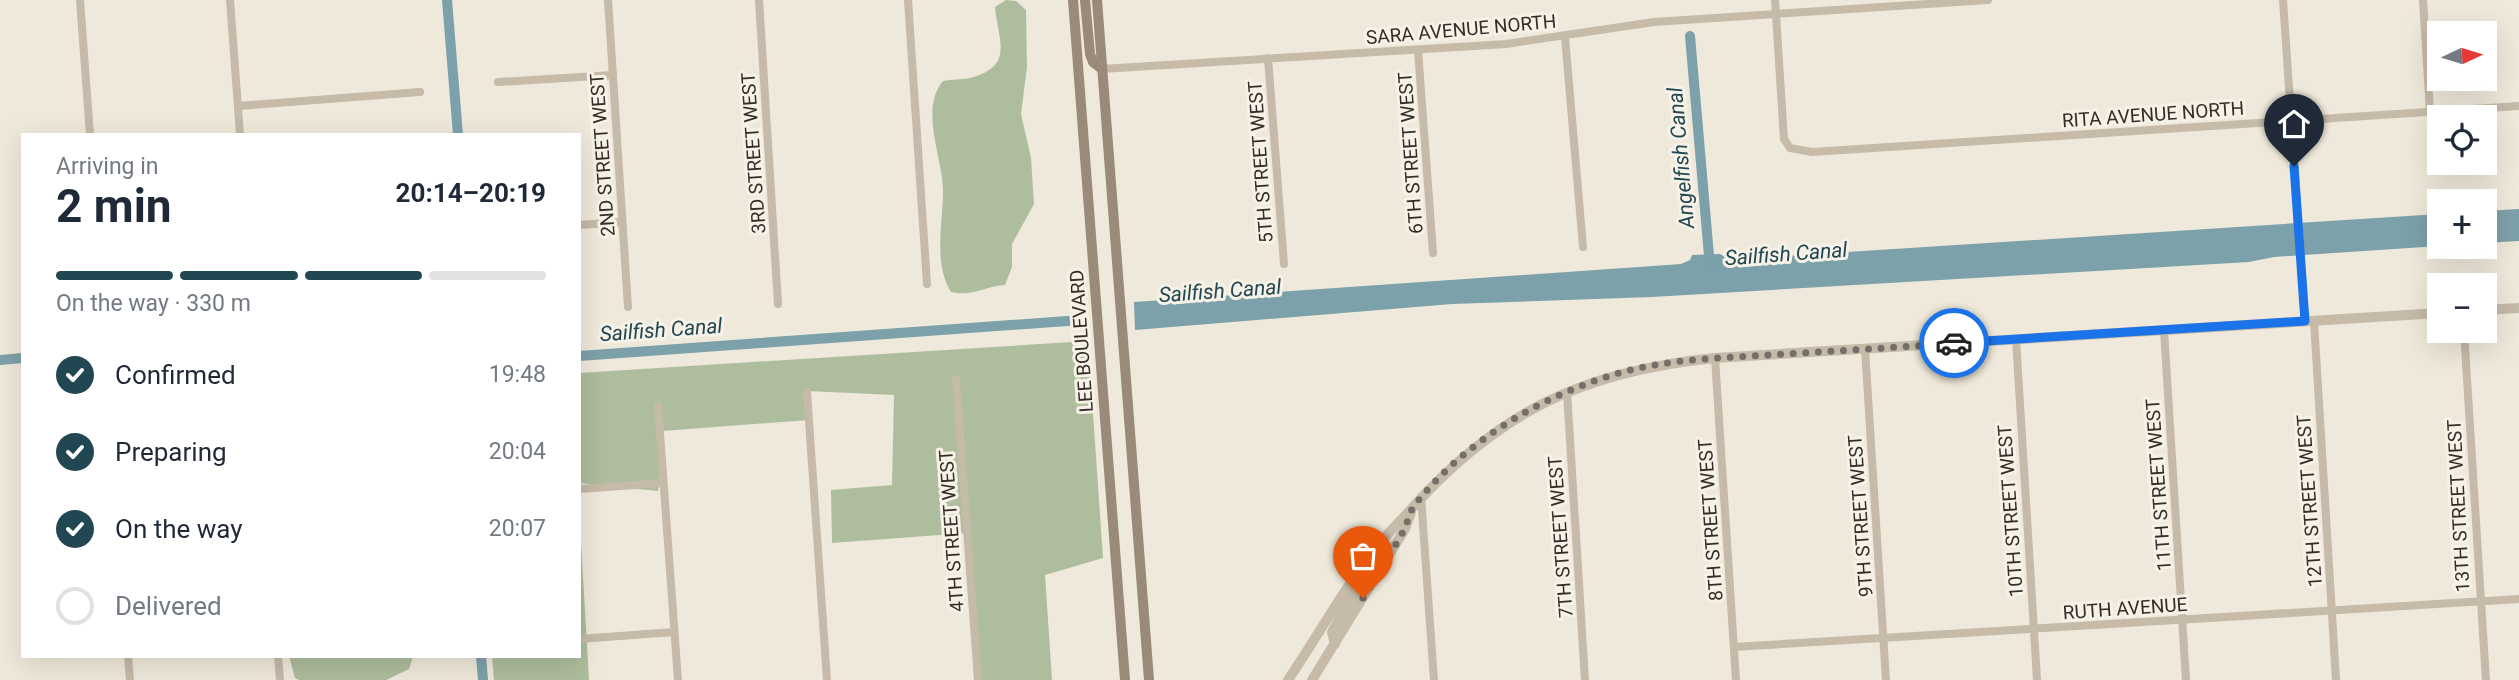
<!DOCTYPE html>
<meta charset="utf-8">
<style>
:root{--surface:#fff;--page:#f2f2f3;--text:#1f2937;--muted:#747a83;--line:#e0e1e3;--accent:#214752}
body{margin:0;font-family:Roboto,sans-serif;background:var(--page);color:var(--text);height:100vh;display:flex;flex-direction:column;font-size:26px;white-space:nowrap}
*{box-sizing:border-box;margin:0}
p{font-size:23px;color:var(--muted)}
.icon{flex:none;width:38px;height:38px;fill:none;stroke:currentColor;stroke-width:2;stroke-linecap:round;stroke-linejoin:round}
.map{position:relative;flex:1;overflow:hidden}
.side{position:absolute;left:21px;top:133px;width:560px;height:525px;display:flex;flex-direction:column;background:var(--surface);border-radius:0px;box-shadow:0 7px 28px #0002}
.side>*{flex:none}
.needle{width:46px;rotate:86deg}
.tools{position:absolute;left:2427px;top:21px;display:grid;gap:14px}
.tools a{display:grid;place-items:center;width:70px;height:70px;border-radius:0px;background:var(--surface);box-shadow:0 7px 28px #0002;font-size:35px}
.pin{position:absolute;display:grid;place-items:center;width:60px;height:60px;color:#fff;margin:-72px -30px;border-radius:50% 50% 50% 0;rotate:-45deg;box-shadow:0 0 7px #0007}
.pin .icon{rotate:45deg}
.courier{position:absolute;display:grid;place-items:center;width:70px;height:70px;margin:-35px;border:5px solid #1a73e8;border-radius:50%;background:#fff;color:#222;box-shadow:0 2px 9px #0007}
.headline em{font-style:normal;font-weight:700}
.headline div{display:flex;flex-direction:column-reverse}
.headline{display:flex;align-items:center;justify-content:space-between;height:119px;padding:0 35px}
h1{font-size:46px;font-weight:700;line-height:52px}
.bar{display:grid;grid-template-columns:repeat(4,1fr);gap:10px 7px;align-content:center;height:84px;padding:0 35px}
.bar i{height:9px;border-radius:5px;background:var(--line)}
.bar .on{background:var(--accent)}
.bar p{grid-column:span 4}
ol{padding:0 35px;list-style:none}
li{display:flex;align-items:center;gap:21px;height:77px}
li p{margin-inline-start:auto}
li .icon{padding:7px;border-radius:50%;background:var(--accent);color:#fff;stroke-width:4}
li:last-child{color:var(--muted)}
li i{width:38px;height:38px;border:4px solid var(--line);border-radius:50%}
.map>svg:first-child{display:block}
.green{fill:#adbd9d}
.water{fill:#7da1aa}
.lines{fill:none;stroke-linecap:round;stroke-linejoin:round}
.canal{stroke:#7da1aa;stroke-width:10}
.minor{stroke:#c6baa8;stroke-width:8}
.tertiary{stroke:#c6baa8;stroke-width:10}
.secondary{stroke:#9a8a7a;stroke-width:10}
.done{stroke:#756f67;stroke-width:7;stroke-dasharray:0 12.6}
.route{stroke:#1a73e8;stroke-width:9}
.labels{text-anchor:middle;stroke-width:6;stroke-linejoin:round;paint-order:stroke}
.street-label{font-size:19px;fill:#342d28;stroke:#f7f2e7}
.water-label{font-size:21px;font-style:italic;fill:#214752;stroke:#f7f2e7}
</style>
<div class="map">
<svg width="2519" height="680" viewBox="0 0 2519 680">
<rect width="100%" height="100%" fill="#efe9db"/>
<!-- green -->
<g class="green">
<path d="M1006,0L1016,1L1026,10L1027,67L1021,114L1031,158L1034,204L1012,244V267L1005,285C984,286 974,297 951,292C933,263 943,223 943,191C943,159 919,109 943,81C952,79 961,80 970,78C1015,66 998,41 995,7Z"/>
<path d="M1088,341L1103,558L1045,575L1052,680H979L966,533L832,543L831,490L892,485L894,395L807,391L809,420L662,431L658,491L579,483V373Z"/>
<path d="M579,507L589,680H494L492,656H579Z"/>
<path d="M289,656H413L409,669L386,680H299L295,678Z"/>
</g>
<!-- water -->
<g class="water">
<path d="M2519,209V241L2485,243V211Z"/>
<path d="M2439,214V246L2274,257L2249,262L1652,297L1452,304L1135,330L1134,302L1681,264L1690,260L1692,255L1720,254L1729,259H1738Z"/>
</g>
<g class="lines">
<!-- canal -->
<g class="canal">
<path d="M447,0L458,135"/>
<path d="M1690,36L1710,267"/>
<path d="M579,356L1081,320"/>
<path d="M0,360L23,358"/>
<path d="M481,656L483,680"/>
</g>
<!-- minor -->
<g class="minor">
<path d="M80,0L90,135"/>
<path d="M230,0L240,135"/>
<path d="M608,0L628,307"/>
<path d="M759,0L778,304"/>
<path d="M908,0L927,284"/>
<path d="M1775,0L1784,139L1790,148L1812,152L2519,106"/>
<path d="M2283,0L2305,321"/>
<path d="M2423,0L2430,112"/>
<path d="M1565,37L1583,247"/>
<path d="M1418,50L1433,253"/>
<path d="M1268,58L1284,264"/>
<path d="M1102,69L1506,44L1654,22L1988,0"/>
<path d="M498,82L613,75"/>
<path d="M238,106L420,92"/>
<path d="M579,225L622,222"/>
<path d="M2314,321L2336,680"/>
<path d="M2164,330L2186,680"/>
<path d="M2464,331L2486,680"/>
<path d="M2016,339L2037,680"/>
<path d="M1865,349L1886,680"/>
<path d="M1715,358L1736,680"/>
<path d="M956,379L978,680"/>
<path d="M807,392L827,680"/>
<path d="M1567,392L1585,680"/>
<path d="M658,406L678,680"/>
<path d="M579,489L663,483"/>
<path d="M1421,497L1434,680"/>
<path d="M579,639L674,632"/>
<path d="M1734,647L2519,599"/>
<path d="M128,656L130,680"/>
<path d="M278,656L280,680"/>
</g>
<!-- tertiary -->
<g class="tertiary">
<path d="M2485,310L2519,308"/>
<path d="M1335,644L1332,632L1362,579"/>
<path d="M1288,680C1315,640 1339,598 1367,559C1381,540 1397,525 1413,507C1501,410 1585,371 1715,358L2440,313"/>
<path d="M1312,680L1405,529L1411,512"/>
</g>
<!-- secondary -->
<g class="secondary">
<path d="M1073,0L1125,680"/>
<path d="M1085,0L1090,54L1093,62L1102,69"/>
<path d="M1097,0L1149,680"/>
</g>
</g>
<g class="lines">
<!-- done -->
<path class="done" d="M1363,598C1376,575 1392,553 1404,530C1408,522 1409,513 1414,506C1466,439 1546,393 1626,371C1673,359 1721,358 1769,355C1831,351 1892,348 1954,343"/>
<!-- route -->
<path class="route" d="M1954,343L2305,321L2294,166"/>
</g>
<g class="labels">
<!-- street labels -->
<g class="street-label">
<text transform="translate(1461 29) rotate(-5)" y="7">SARA AVENUE NORTH</text>
<text transform="translate(2153 114) rotate(-4)" y="7">RITA AVENUE NORTH</text>
<text transform="translate(753 153) rotate(-94)" y="7">3RD STREET WEST</text>
<text transform="translate(1410 153) rotate(-94)" y="7">6TH STREET WEST</text>
<text transform="translate(602 155) rotate(-94)" y="7">2ND STREET WEST</text>
<text transform="translate(1260 162) rotate(-94)" y="7">5TH STREET WEST</text>
<text transform="translate(1081 341) rotate(-94)" y="7">LEE BOULEVARD</text>
<text transform="translate(2158 485) rotate(-94)" y="7">11TH STREET WEST</text>
<text transform="translate(2309 501) rotate(-94)" y="7">12TH STREET WEST</text>
<text transform="translate(2458 506) rotate(-93)" y="7">13TH STREET WEST</text>
<text transform="translate(2010 511) rotate(-94)" y="7">10TH STREET WEST</text>
<text transform="translate(1860 516) rotate(-94)" y="7">9TH STREET WEST</text>
<text transform="translate(1710 520) rotate(-94)" y="7">8TH STREET WEST</text>
<text transform="translate(951 531) rotate(-94)" y="7">4TH STREET WEST</text>
<text transform="translate(1560 537) rotate(-94)" y="7">7TH STREET WEST</text>
<text transform="translate(2125 608) rotate(-4)" y="7">RUTH AVENUE</text>
</g>
<!-- water labels -->
<g class="water-label">
<text transform="translate(1681 158) rotate(-95)" y="7">Angelfish Canal</text>
<text transform="translate(1786 254) rotate(-4)" y="7">Sailfish Canal</text>
<text transform="translate(1220 291) rotate(-4)" y="7">Sailfish Canal</text>
<text transform="translate(661 330) rotate(-4)" y="7">Sailfish Canal</text>
</g>
</g>
</svg>
<div class="tools">
<a><svg class="needle" viewBox="-14 -14 28 28"><path d="M0-13l5 13h-10z" fill="#e53935"/><path d="M0 13l5-13h-10z" fill="#747a83"/></svg></a>
<a><svg class="icon" aria-label="locate" viewBox="0 0 24 24"><circle cx="12" cy="12" r="6"/><path d="M12 2v4M12 18v4M2 12h4M18 12h4"/></svg></a>
<a>+</a>
<a>−</a>
</div>
<div class="pin" style="left:1363px;top:598px;background:#ea580c"><svg class="icon" aria-label="bag" viewBox="0 0 24 24"><path d="M5 8h14l-1 12H6zM9 8a3 3 0 0 1 6 0"/></svg></div>
<div class="pin" style="left:2294px;top:166px;background:#1f2937"><svg class="icon" aria-label="home" viewBox="0 0 24 24"><path d="M3 11l9-7 9 7M6 9v11h12V9"/></svg></div>
<div class="courier" style="left:1954px;top:343px"><svg class="icon" aria-label="car" viewBox="0 0 24 24"><path d="M5 17H2v-5l4-1 3-4h7l3 4 3 1v5h-3M9 17h6M6 11h13"/><circle cx="7" cy="17" r="2"/><circle cx="17" cy="17" r="2"/></svg></div>
<section class="side">
<div class="headline"><div><h1>2 min</h1><p>Arriving in</p></div><em>20:14–20:19</em></div>
<div class="bar"><i class="on"></i><i class="on"></i><i class="on"></i><i></i><p>On the way · 330 m</p></div>
<ol>
<li><svg class="icon" aria-label="check" viewBox="0 0 24 24"><path d="M5 12l5 5 9-10"/></svg>Confirmed<p>19:48</p></li>
<li><svg class="icon" aria-label="check" viewBox="0 0 24 24"><path d="M5 12l5 5 9-10"/></svg>Preparing<p>20:04</p></li>
<li><svg class="icon" aria-label="check" viewBox="0 0 24 24"><path d="M5 12l5 5 9-10"/></svg>On the way<p>20:07</p></li>
<li><i></i>Delivered</li>
</ol>
</section>
</div>
